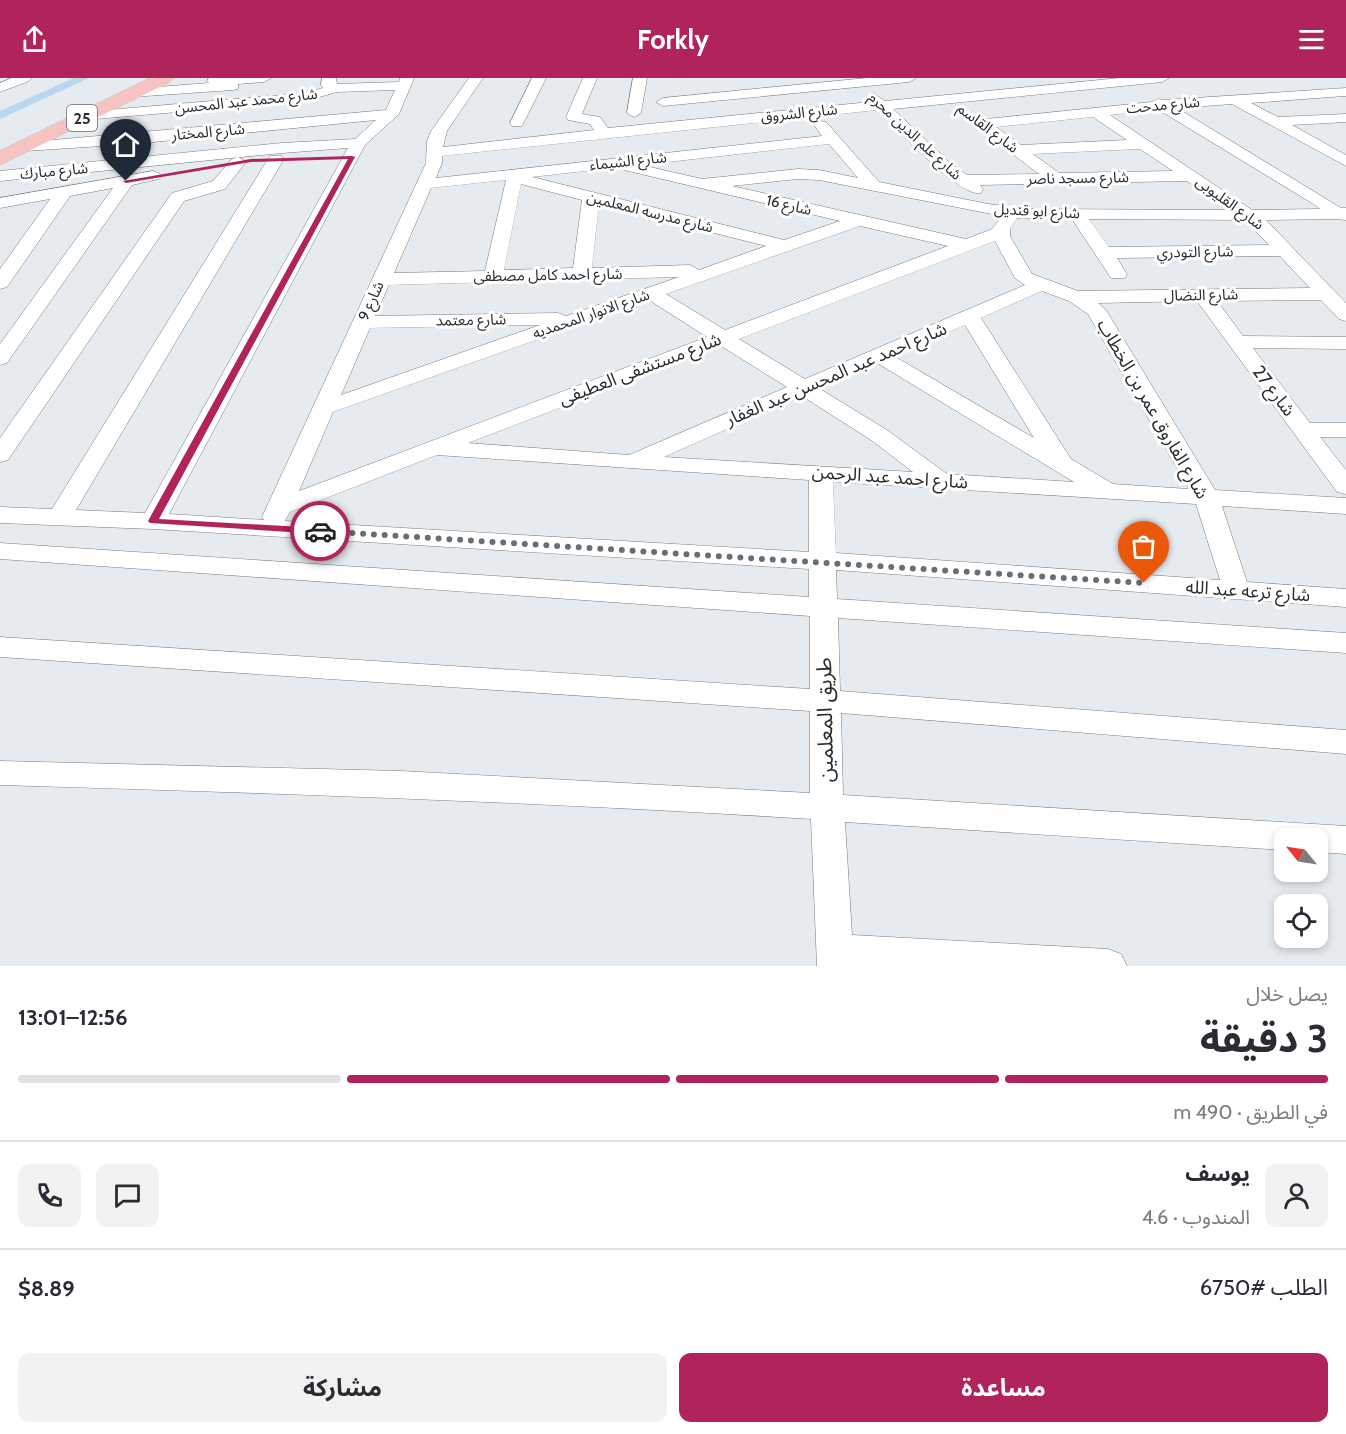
<!DOCTYPE html>
<html lang="ar">
<meta charset="utf-8">
<style>
:root{--surface:#fff;--page:#f2f2f3;--text:#2b2b33;--muted:#7c7c81;--line:#e1e1e2;--accent:#b0235b}
body{margin:0;font-family:Cabin,"Noto Sans Arabic",sans-serif;background:var(--page);color:var(--text);direction:rtl;height:100vh;display:flex;flex-direction:column;font-size:22px;white-space:nowrap}
*{box-sizing:border-box;margin:0}
p{font-size:20px;color:var(--muted)}
.icon{flex:none;width:33px;height:33px;fill:none;stroke:currentColor;stroke-width:2;stroke-linecap:round;stroke-linejoin:round}
.map{position:relative;height:888px;overflow:hidden;direction:ltr}
.details{display:flex;flex-direction:column;background:var(--surface);flex:1}
.details>*{flex:none}
.needle{width:39px;rotate:300deg}
.controls{position:absolute;left:1274px;top:750px;display:grid;gap:12px}
.controls a{display:grid;place-items:center;width:54px;height:54px;border-radius:12px;background:var(--surface);box-shadow:0 3px 9px #0003;font-size:30px}
.pin{position:absolute;display:grid;place-items:center;width:51px;height:51px;color:#fff;margin:-62px -26px;border-radius:50% 50% 50% 0;rotate:-45deg;box-shadow:0 0 6px #0007}
.pin .icon{rotate:45deg}
.courier{position:absolute;display:grid;place-items:center;width:60px;height:60px;margin:-30px;border:4px solid #b0235b;border-radius:50%;background:#fff;color:#222;box-shadow:0 2px 8px #0007}
.overview em{font-style:normal;font-weight:700}
.overview div{display:flex;flex-direction:column-reverse}
.overview{display:flex;align-items:center;justify-content:space-between;height:102px;padding:0 18px}
h1{font-size:39px;font-weight:700;line-height:45px}
.bar{display:grid;grid-template-columns:repeat(4,1fr);gap:9px 6px;align-content:center;height:72px;padding:0 18px}
.bar i{height:8px;border-radius:4px;background:var(--line)}
.bar .selected{background:var(--accent)}
.bar p{grid-column:span 4}
.line{display:flex;align-items:center;gap:15px;padding:0 18px;border-top:2px solid var(--line)}
.line div{flex:1}
.round{display:grid;place-items:center;flex:none;width:63px;height:63px;border-radius:12px;background:var(--page)}
.action{display:flex;gap:12px;margin-top:auto;padding:12px 18px}
.action a{flex:1;height:69px;border-radius:12px;background:var(--accent);color:#fff;font-size:24px;font-weight:700;line-height:69px;text-align:center}
.action a+a{background:var(--page);color:var(--text)}
header{display:flex;justify-content:space-between;align-items:center;height:78px;padding:0 18px;background:var(--accent);color:#fff;font-size:27px;font-weight:700}
.map>svg:first-child{display:block}
.lines{fill:none;stroke-linecap:round;stroke-linejoin:round}
.canal{fill:#b9d6f1;fill-rule:evenodd}
.minor-casing{stroke:#777b7e;stroke-width:1}
.highway-casing{stroke:#c7c8c8;stroke-width:1}
.minor{fill:#fff;fill-rule:evenodd}
.highway{fill:#f7c3c2;fill-rule:evenodd}
.route{fill:#b0235b}
.done{stroke:#6b6e70;stroke-width:6;stroke-dasharray:0 10.8}
.labels{text-anchor:middle;stroke-width:6;stroke-linejoin:round;paint-order:stroke}
.far-street-label{font-size:15px;fill:#292b2c;stroke:#fff}
.shield{fill:#fff;stroke:#696b6b;stroke-width:1.5}
.shield-label{font-size:16px;font-weight:bold;fill:#292b2c}
.street-label{font-size:18px;fill:#292b2c;stroke:#fff}
.near-street-label{font-size:21px;fill:#292b2c;stroke:#fff}
</style>
<header><svg class="icon" aria-label="menu" viewBox="0 0 24 24"><path d="M4 6h16M4 12h16M4 18h16"/></svg>Forkly<svg class="icon" aria-label="share" viewBox="0 0 24 24"><path d="M12 15V3M7 8l5-5 5 5M5 13v7h14v-7"/></svg></header>
<div class="map">
<svg width="1346" height="888" viewBox="0 0 1346 888">
<rect width="100%" height="100%" fill="#e6ebef"/>
<g class="lines">
<!-- canal -->
<path class="canal" d="M74,0H89L0,41V33Z"/>
<defs>
<g id="minor">
<path d="M12,0H31L29,3L0,14V5Z"/>
<path d="M209,0H271L264,4L238,6V11L233,12L131,19L124,15L131,11L209,5L207,3Z"/>
<path d="M322,0H336L337,6L399,4L400,0H414L399,36L365,67L169,436L264,442L262,439L426,85L427,63L431,53L469,0H483L447,53L443,69L594,52L590,46L568,42L566,39L583,0H597L582,36L600,39L608,50L870,24L866,19L873,15L885,23L1120,0H1169L1162,4L893,31L949,84L967,97L1039,96L971,44L969,41L976,37L986,41L1152,24L1158,21L1164,22L1346,10V18H1344L1251,25L1278,39L1346,36V44L1292,47L1346,77V88L1232,26L1177,30L1341,130H1346V142L1333,141L1266,142L1346,225V243L1339,241L1321,222L1217,223L1243,258L1346,259V271L1253,270L1310,345H1346V359H1320L1346,392V416L1337,414L1197,223L1098,225L1106,232L1215,412L1346,420V436L1222,428L1247,504L1346,511V529L836,492L837,521L1346,555V575L838,540L840,613L1346,652V676L841,635L843,717L1346,748V776L1317,774V760H1284V772L845,744L852,857L1108,871L1121,876L1127,888H817L811,741C541,724 271,715 0,707V683L401,693L810,715V633L0,579V559L810,611V538L0,481V465L809,519V491L153,451L0,445V429L52,431L268,81L270,78H282L284,81L76,432L145,435L348,70L282,75L0,103V93L282,65L355,61L376,42L133,66L25,73L20,71L17,68L20,65L386,32L395,12L337,14L305,23L84,42L77,38L84,34L305,15L323,10L321,7ZM878,32C896,49 959,120 981,115L983,111L980,107L1187,103L1229,132L1028,131L988,126L879,104L826,44L821,43L814,47L822,58L436,100L442,85V78ZM1159,32L1315,127L1320,131L1252,132L1110,37ZM1093,39L1127,62L1021,67L996,49ZM829,66L858,100L819,92L798,91L702,101L641,87ZM1140,71L1173,93L1059,95L1033,76ZM622,89L624,92L840,143L784,162L532,99ZM798,101L819,102L1002,138L992,151L966,161L732,108ZM506,102L485,193L394,195L431,110ZM521,106L582,122L573,190L504,192ZM599,126L766,168L699,192L690,187L592,190ZM1017,140L1072,141L1111,200H1125L1127,196L1117,180L1280,178L1310,210L1078,213L1032,196L1010,158V151ZM1089,141L1245,142L1269,167L1109,169ZM860,148L948,168L725,252L666,216ZM995,163L1015,200L1025,207L805,301L739,261ZM679,199L566,238L558,235L375,238L389,207ZM1042,213L1069,223L1088,236L1189,411L1113,406L1071,381L981,240ZM649,222L707,259L299,413L333,334ZM540,247L341,317L370,250ZM965,247L1034,360L894,278ZM721,268L787,309L629,377L468,365ZM877,285L1074,404L947,396L887,352L820,311ZM802,318L871,362L913,394L664,379ZM437,377L809,402V474L285,443L290,434ZM833,404L1196,426L1220,502L836,475Z"/>
<path d="M532,0H546L522,48H512L510,45Z"/>
<path d="M633,0H647L641,35L634,39L627,35Z"/>
<path d="M867,0H916L909,4L663,28L656,24L663,20Z"/>
<path d="M238,79L246,84L225,111L184,123L8,382L0,384V360L172,115L213,103L232,81Z"/>
<path d="M153,93L159,95L161,98L159,101L132,107L7,285L0,287V266L113,110L70,118L7,209L0,211V191L50,121L0,130V120Z"/>
</g>
<path id="highway" d="M150,0H173L170,4L0,87V73Z"/>
</defs>
<!-- minor casing -->
<use href="#minor" class="minor-casing"/>
<!-- highway casing -->
<use href="#highway" class="highway-casing"/>
<!-- minor -->
<use href="#minor" class="minor"/>
<!-- highway -->
<use href="#highway" class="highway"/>
</g>
<!-- route -->
<path class="route" d="M352,78L355,79L159,441L320,450L325,453L320,456L150,445L148,443L348,81L251,84L126,105L123,103L251,81Z"/>
<g class="lines">
<!-- done -->
<path class="done" d="M320,453L1144,505"/>
</g>
<g class="labels">
<!-- far-street labels -->
<g class="far-street-label">
<text transform="translate(246 23) rotate(-6)" y="5">شارع محمد عبد المحسن</text>
<text transform="translate(1163 27) rotate(-5)" y="5">شارع مدحت</text>
<text transform="translate(799 35) rotate(-6)" y="5">شارع الشروق</text>
<text transform="translate(988 50) rotate(37)" y="5">شارع القاسم</text>
<text transform="translate(208 54) rotate(-5)" y="5">شارع المختار</text>
<text transform="translate(915 58) rotate(43)" y="5">شارع علم الدين محرم</text>
<text transform="translate(628 83) rotate(-6)" y="5">شارع الشيماء</text>
<text transform="translate(54 93) rotate(-5)" y="5">شارع مبارك</text>
<text transform="translate(1078 100) rotate(-1)" y="5">شارع مسجد ناصر</text>
<text transform="translate(1230 125) rotate(36)" y="5">شارع القليوبى</text>
<text transform="translate(789 127) rotate(13)" y="5">شارع 16</text>
<text transform="translate(1037 133) rotate(3)" y="5">شارع ابو قنديل</text>
<text transform="translate(650 134) rotate(14)" y="5">شارع مدرسه المعلمين</text>
<text transform="translate(1195 174) rotate(-1)" y="5">شارع التودري</text>
<text transform="translate(548 197) rotate(-1)" y="5">شارع احمد كامل مصطفى</text>
<text transform="translate(1201 217) rotate(-1)" y="5">شارع النضال</text>
<text transform="translate(371 223) rotate(-66)" y="5">شارع 9</text>
<text transform="translate(591 236) rotate(-19)" y="5">شارع الانوار المحمديه</text>
<text transform="translate(471 242) rotate(-1)" y="5">شارع معتمد</text>
</g>
<!-- shield labels -->
<rect class="shield" x="67" y="27" width="30" height="26" rx="4.5"/>
<g class="shield-label">
<text x="82" y="46">25</text>
</g>
<!-- street labels -->
<g class="street-label">
<text transform="translate(640 291) rotate(-21)" y="6">شارع مستشفى العطيفى</text>
<text transform="translate(836 296) rotate(-23)" y="6">شارع احمد عبد المحسن عبد الغفار</text>
<text transform="translate(1274 313) rotate(53)" y="6">شارع 27</text>
<text transform="translate(1153 331) rotate(60)" y="6">شارع الفاروق عمر بن الخطاب</text>
<text transform="translate(890 399) rotate(4)" y="6">شارع احمد عبد الرحمن</text>
<text transform="translate(1248 513) rotate(4)" y="6">شارع ترعه عبد الله</text>
</g>
<!-- near-street labels -->
<g class="near-street-label">
<text transform="translate(825 642) rotate(-91)" y="7">طريق المعلمين</text>
</g>
</g>
</svg>
<div class="controls">
<a><svg class="needle" viewBox="-14 -14 28 28"><path d="M0-13l5 13h-10z" fill="#e53935"/><path d="M0 13l5-13h-10z" fill="#7c7c81"/></svg></a>
<a><svg class="icon" aria-label="locate" viewBox="0 0 24 24"><circle cx="12" cy="12" r="6"/><path d="M12 2v4M12 18v4M2 12h4M18 12h4"/></svg></a>
</div>
<div class="pin" style="left:1144px;top:505px;background:#ea580c"><svg class="icon" aria-label="bag" viewBox="0 0 24 24"><path d="M5 8h14l-1 12H6zM9 8a3 3 0 0 1 6 0"/></svg></div>
<div class="pin" style="left:126px;top:103px;background:#1f2937"><svg class="icon" aria-label="home" viewBox="0 0 24 24"><path d="M3 11l9-7 9 7M6 9v11h12V9"/></svg></div>
<div class="courier" style="left:320px;top:453px"><svg class="icon" aria-label="car" viewBox="0 0 24 24"><path d="M5 17H2v-5l4-1 3-4h7l3 4 3 1v5h-3M9 17h6M6 11h13"/><circle cx="7" cy="17" r="2"/><circle cx="17" cy="17" r="2"/></svg></div>
</div>
<section class="details">
<div class="overview"><div><h1>3 دقيقة</h1><p>يصل خلال</p></div><em>12:56–13:01</em></div>
<div class="bar"><i class="selected"></i><i class="selected"></i><i class="selected"></i><i></i><p>في الطريق · 490 m</p></div>
<div class="line" style="height:108px"><a class="round"><svg class="icon" aria-label="person" viewBox="0 0 24 24"><circle cx="12" cy="8" r="4"/><path d="M4 21q1-7 8-7t8 7"/></svg></a><div><b>يوسف</b><p>المندوب · 4.6</p></div><a class="round"><svg class="icon" aria-label="chat" viewBox="0 0 24 24"><path d="M4 5h16v11H9l-5 4z"/></svg></a><a class="round"><svg class="icon" aria-label="phone" viewBox="0 0 24 24"><path d="M5 4h4l2 5-3 2q2 4 5 5l2-3 5 2v4C11 20 4 13 5 4z"/></svg></a></div>
<div class="line" style="height:78px"><div>الطلب #6750</div><b>$8.89</b></div>
<div class="action"><a>مساعدة</a><a>مشاركة</a></div>
</section>
